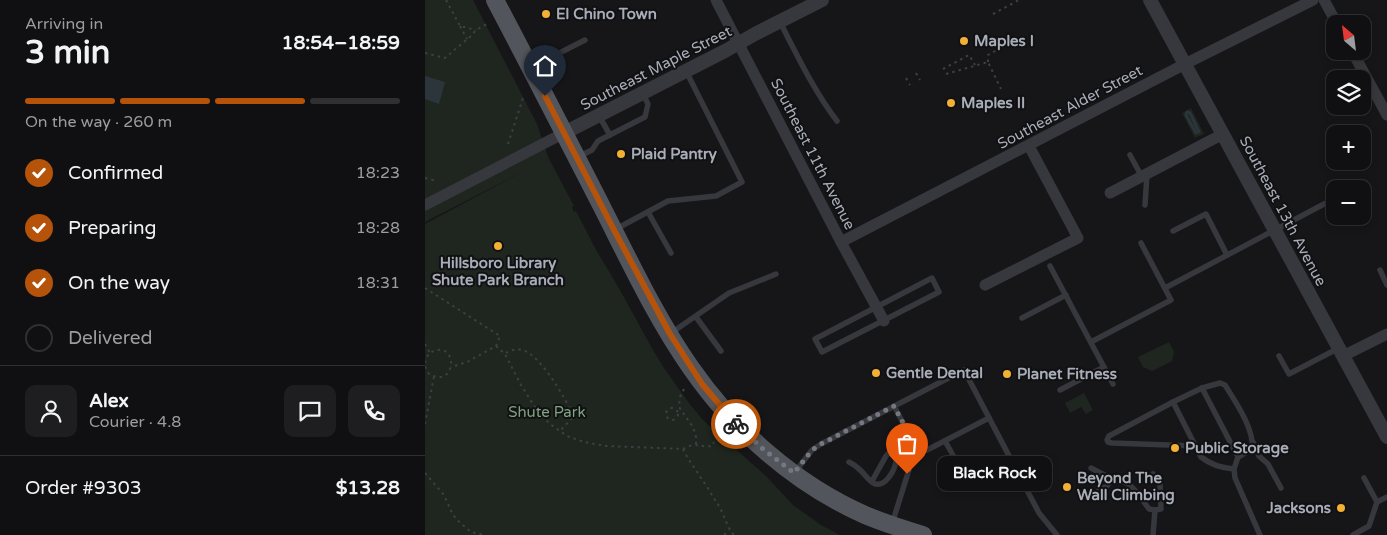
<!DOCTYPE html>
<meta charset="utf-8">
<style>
:root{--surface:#101012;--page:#1e1e20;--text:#f1f3f6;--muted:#9c9d9f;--line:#303032;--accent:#b45309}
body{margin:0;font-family:"Varela Round",sans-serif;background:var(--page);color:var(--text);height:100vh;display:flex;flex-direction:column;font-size:19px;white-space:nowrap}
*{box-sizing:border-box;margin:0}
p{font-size:16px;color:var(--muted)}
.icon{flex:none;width:28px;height:28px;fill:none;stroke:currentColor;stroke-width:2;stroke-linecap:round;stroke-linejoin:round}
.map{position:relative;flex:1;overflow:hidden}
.sheet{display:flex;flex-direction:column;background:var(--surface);width:425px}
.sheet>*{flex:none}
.needle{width:32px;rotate:332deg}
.fabs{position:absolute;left:901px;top:15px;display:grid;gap:10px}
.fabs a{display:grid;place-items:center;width:45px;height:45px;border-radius:10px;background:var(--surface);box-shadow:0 2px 8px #0003,0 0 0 1px var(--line);font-size:25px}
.pin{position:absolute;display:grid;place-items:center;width:42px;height:42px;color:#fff;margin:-51px -21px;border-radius:50% 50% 50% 0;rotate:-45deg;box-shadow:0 0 5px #0007}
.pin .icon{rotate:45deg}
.courier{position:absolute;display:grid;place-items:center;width:50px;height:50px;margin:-25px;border:4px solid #b45309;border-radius:50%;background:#fff;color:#222;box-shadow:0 1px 6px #0007}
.bubble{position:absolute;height:35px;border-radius:10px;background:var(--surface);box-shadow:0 2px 8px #0003,0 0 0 1px var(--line);font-size:16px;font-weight:800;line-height:35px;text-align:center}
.head em{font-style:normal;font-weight:800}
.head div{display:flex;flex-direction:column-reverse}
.head{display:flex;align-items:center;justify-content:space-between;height:85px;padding:0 25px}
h1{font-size:32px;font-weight:800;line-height:38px}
.bar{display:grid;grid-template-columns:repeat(4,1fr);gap:8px 5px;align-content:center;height:60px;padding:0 25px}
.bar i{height:6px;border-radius:4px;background:var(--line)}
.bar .on{background:var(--accent)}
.bar p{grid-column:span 4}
.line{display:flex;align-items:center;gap:12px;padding:0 25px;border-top:1px solid var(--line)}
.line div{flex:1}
.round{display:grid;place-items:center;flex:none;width:52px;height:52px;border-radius:10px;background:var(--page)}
ol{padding:0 25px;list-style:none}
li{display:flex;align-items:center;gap:15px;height:55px}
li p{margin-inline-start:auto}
li .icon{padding:5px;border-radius:50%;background:var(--accent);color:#fff;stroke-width:4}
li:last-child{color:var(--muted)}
li i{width:28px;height:28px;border:2px solid var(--line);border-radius:50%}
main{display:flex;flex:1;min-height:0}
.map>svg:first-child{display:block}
.green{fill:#1e261f}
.water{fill:#2c353c}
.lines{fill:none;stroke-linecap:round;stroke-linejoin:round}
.stream{stroke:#2c353c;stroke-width:3}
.path{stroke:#3d3f44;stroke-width:2;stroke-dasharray:2.5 4;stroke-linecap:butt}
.service{stroke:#37383d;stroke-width:5.5}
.minor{stroke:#37383d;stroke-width:11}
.tertiary{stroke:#37383d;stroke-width:14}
.primary{stroke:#53555c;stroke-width:18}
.done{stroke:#757880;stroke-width:5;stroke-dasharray:0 9}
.route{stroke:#b45309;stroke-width:6}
.poi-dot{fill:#f2b134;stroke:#111113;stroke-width:2}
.labels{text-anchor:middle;stroke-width:4;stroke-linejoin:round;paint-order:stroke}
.poi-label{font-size:15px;font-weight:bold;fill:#a8adb8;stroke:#111113;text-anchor:start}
.street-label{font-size:15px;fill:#a8adb8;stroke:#111113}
.park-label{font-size:15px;fill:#7fa381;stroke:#111113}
</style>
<main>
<section class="sheet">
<div class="head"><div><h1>3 min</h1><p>Arriving in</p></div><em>18:54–18:59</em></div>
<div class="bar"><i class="on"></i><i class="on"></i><i class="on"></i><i></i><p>On the way · 260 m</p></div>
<ol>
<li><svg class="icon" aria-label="check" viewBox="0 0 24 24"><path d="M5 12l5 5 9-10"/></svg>Confirmed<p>18:23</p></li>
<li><svg class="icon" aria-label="check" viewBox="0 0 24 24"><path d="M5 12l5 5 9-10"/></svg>Preparing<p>18:28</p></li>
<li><svg class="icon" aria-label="check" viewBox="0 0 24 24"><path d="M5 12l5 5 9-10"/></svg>On the way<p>18:31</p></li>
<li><i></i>Delivered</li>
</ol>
<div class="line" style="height:90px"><a class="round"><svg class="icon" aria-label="person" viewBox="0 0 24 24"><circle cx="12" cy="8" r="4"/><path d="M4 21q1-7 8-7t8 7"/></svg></a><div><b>Alex</b><p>Courier · 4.8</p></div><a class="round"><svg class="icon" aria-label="chat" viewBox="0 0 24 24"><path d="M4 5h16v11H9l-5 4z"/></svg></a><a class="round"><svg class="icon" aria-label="phone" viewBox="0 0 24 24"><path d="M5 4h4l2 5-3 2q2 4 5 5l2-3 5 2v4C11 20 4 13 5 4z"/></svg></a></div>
<div class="line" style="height:65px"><div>Order #9303</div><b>$13.28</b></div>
</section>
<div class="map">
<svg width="962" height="535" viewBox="0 0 962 535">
<rect width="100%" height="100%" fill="#161618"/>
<!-- green -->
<g class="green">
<path d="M0,0H48L112,124L123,157L149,206L147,207L149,212L151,211L170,248L195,290L228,350L239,368L264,403L278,420L341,476L368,505L396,525L415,535H0V224L101,170L0,222Z"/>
<path d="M766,108L779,134L770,138L757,113Z"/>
<path d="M744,342L749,352L747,361L727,371L718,367L713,357Z"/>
<path d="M659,393L668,410L661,414L656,407L645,413L640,403Z"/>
</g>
<!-- water -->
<path class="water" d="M0,76L20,82L14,104L0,99Z"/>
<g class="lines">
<!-- stream -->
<path class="stream" d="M771,133L761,115L762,112L765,113L774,132"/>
<!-- path -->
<g class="path">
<path d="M21,0L35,26L51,30"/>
<path d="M568,14L594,0"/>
<path d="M35,26L42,39"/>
<path d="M0,53L20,58L46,36L51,30L62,24"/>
<path d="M563,62V55L570,51L571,48L574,46L572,44"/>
<path d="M518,69L544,55L550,65"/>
<path d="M491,73L495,80"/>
<path d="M521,74L563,62L576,89"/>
<path d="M481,78L485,85"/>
<path d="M83,144L99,95"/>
<path d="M0,178L12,181"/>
<path d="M0,288L75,336L71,346L42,362L26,367"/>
<path d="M0,344L5,353"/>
<path d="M71,346L80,354L96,385L113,412L125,424L142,436L159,442L181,446L258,449C263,460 271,469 277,480C283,487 287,496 292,503C299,513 301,526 309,535"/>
<path d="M81,353C86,350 93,348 100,351C116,357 143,401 148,417L135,431"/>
<path d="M0,363C1,358 3,353 9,351C33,342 32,389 4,374L0,366"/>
<path d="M259,389L255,397L254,407L268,427L271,437V444"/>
<circle cx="247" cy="414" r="6"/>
<path d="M0,424L9,376"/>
<path d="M258,449C273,441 274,448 287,446L289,442"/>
<path d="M0,473L19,495L27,513L32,520L46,532L59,535"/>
<path d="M299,535L304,530"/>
</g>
<!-- service -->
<g class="service">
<path d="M355,22C372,55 389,91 412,121"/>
<path d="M107,67L160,40"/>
<path d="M174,116L185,135"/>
<path d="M705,155L717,177"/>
<path d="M153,157L167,150L173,141L220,117L223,104L218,94"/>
<path d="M720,205L722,174"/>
<path d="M223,212L246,253"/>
<path d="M191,229L243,201L291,196L317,182L261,71"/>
<path d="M748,231L781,214L802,255"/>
<path d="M625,266L688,384"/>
<path d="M955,270L962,285"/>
<path d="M507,278L514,292L397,352L390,339Z"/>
<path d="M740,288L899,204L910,201"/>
<path d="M271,317L296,351"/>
<path d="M597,318L641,295"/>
<path d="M246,333L304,293L351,274"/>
<path d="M666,342L746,300L716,243"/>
<path d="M854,356L864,374L914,348"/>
<path d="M777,388L795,383L800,385C810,401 830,430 827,449L813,457"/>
<path d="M635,390L679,367"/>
<path d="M748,402L684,436L682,440L683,442L687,443L771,446"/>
<path d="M469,406L493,451L502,450L564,418"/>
<path d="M520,441L543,482L550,484L562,478"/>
<path d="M828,442L834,456L843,464L856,488"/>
<path d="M424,462C428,464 431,466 434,469C439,473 443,480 448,483C460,489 470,470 471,461C471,453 470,445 471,437"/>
<path d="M666,468L687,479L699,482L705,485L714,495L724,509L730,510"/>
<path d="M809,469C797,468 786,465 776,457L748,402L777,388L813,457L809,469L810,478L835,535"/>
<path d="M370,472L387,450L396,444L539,370L614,513L632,535"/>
<path d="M728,474L735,483L736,509L730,510L728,535"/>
<path d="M447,481L461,456L470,446"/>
<path d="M674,490L682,486L687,479"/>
<path d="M952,502L962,497"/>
<path d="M467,524L487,460L493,451"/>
<path d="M928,535L944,526L952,502L939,478"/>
</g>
<!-- minor -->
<g class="minor">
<path d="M291,0L416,242L459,321"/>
<path d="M899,0L912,24"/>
<path d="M927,51L962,115"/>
<path d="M685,193L798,134"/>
<path d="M0,205L139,133"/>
<path d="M416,242L760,64L888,0"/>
<path d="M560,285L653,238L604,146"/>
<path d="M918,356L962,334"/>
</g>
<!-- tertiary -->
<g class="tertiary">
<path d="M725,0L962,437"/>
<path d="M139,133L300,51L330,34L397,0"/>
</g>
<!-- primary -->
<path class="primary" d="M70,0C106,68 141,137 176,205C204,260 231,318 266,368C309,430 370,484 440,515C459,523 478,529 498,535"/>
</g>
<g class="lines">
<!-- done -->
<path class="done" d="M311,424L337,448L369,473L387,450L396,444L469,406L493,451L487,460L482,474"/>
<!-- route -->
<path class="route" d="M120,96L189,230L245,334L277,384L311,424"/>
</g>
<!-- markers -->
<g class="poi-dot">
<circle cx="121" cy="14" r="5"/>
<circle cx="539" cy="41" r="5"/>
<circle cx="526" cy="103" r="5"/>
<circle cx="196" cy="154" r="5"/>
<circle cx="73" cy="246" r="5"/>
<circle cx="451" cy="373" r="5"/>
<circle cx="582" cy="374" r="5"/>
<circle cx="750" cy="448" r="5"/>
<circle cx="642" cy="487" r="5"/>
<circle cx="916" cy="508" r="5"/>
</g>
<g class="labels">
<!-- poi labels -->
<g class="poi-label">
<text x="131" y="19">El Chino Town</text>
<text x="549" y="46">Maples I</text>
<text x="536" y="108">Maples II</text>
<text x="206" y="159">Plaid Pantry</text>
<text x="73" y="268" text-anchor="middle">Hillsboro Library<tspan x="73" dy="17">Shute Park Branch</tspan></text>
<text x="461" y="378">Gentle Dental</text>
<text x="592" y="379">Planet Fitness</text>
<text x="760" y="453">Public Storage</text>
<text x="652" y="483">Beyond The<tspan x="652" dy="17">Wall Climbing</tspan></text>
<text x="906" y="513" text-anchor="end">Jacksons</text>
</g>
<!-- street labels -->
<g class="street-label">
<text transform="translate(231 68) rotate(-27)" y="5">Southeast Maple Street</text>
<text transform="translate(645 107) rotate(-28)" y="5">Southeast Alder Street</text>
<text transform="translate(388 154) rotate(63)" y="5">Southeast 11th Avenue</text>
<text transform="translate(858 211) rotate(62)" y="5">Southeast 13th Avenue</text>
</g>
<!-- park labels -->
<g class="park-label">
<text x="122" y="417">Shute Park</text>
</g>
</g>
</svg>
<div class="fabs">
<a><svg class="needle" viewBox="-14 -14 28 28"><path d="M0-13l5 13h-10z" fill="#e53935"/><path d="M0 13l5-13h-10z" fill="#9c9d9f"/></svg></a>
<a><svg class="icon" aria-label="layers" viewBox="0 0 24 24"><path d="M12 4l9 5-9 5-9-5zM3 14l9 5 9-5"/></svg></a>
<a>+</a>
<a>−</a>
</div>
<div class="pin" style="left:482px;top:474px;background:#ea580c"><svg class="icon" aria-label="bag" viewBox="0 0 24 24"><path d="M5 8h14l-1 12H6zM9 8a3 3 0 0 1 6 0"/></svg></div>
<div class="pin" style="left:120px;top:96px;background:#1f2937"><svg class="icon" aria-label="home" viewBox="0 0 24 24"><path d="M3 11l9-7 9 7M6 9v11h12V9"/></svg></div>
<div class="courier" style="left:311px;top:424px"><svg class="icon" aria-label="bike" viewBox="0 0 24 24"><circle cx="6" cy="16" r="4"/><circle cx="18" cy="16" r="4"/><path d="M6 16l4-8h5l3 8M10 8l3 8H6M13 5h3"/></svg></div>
<div class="bubble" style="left:512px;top:456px;width:115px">Black Rock</div>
</div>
</main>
